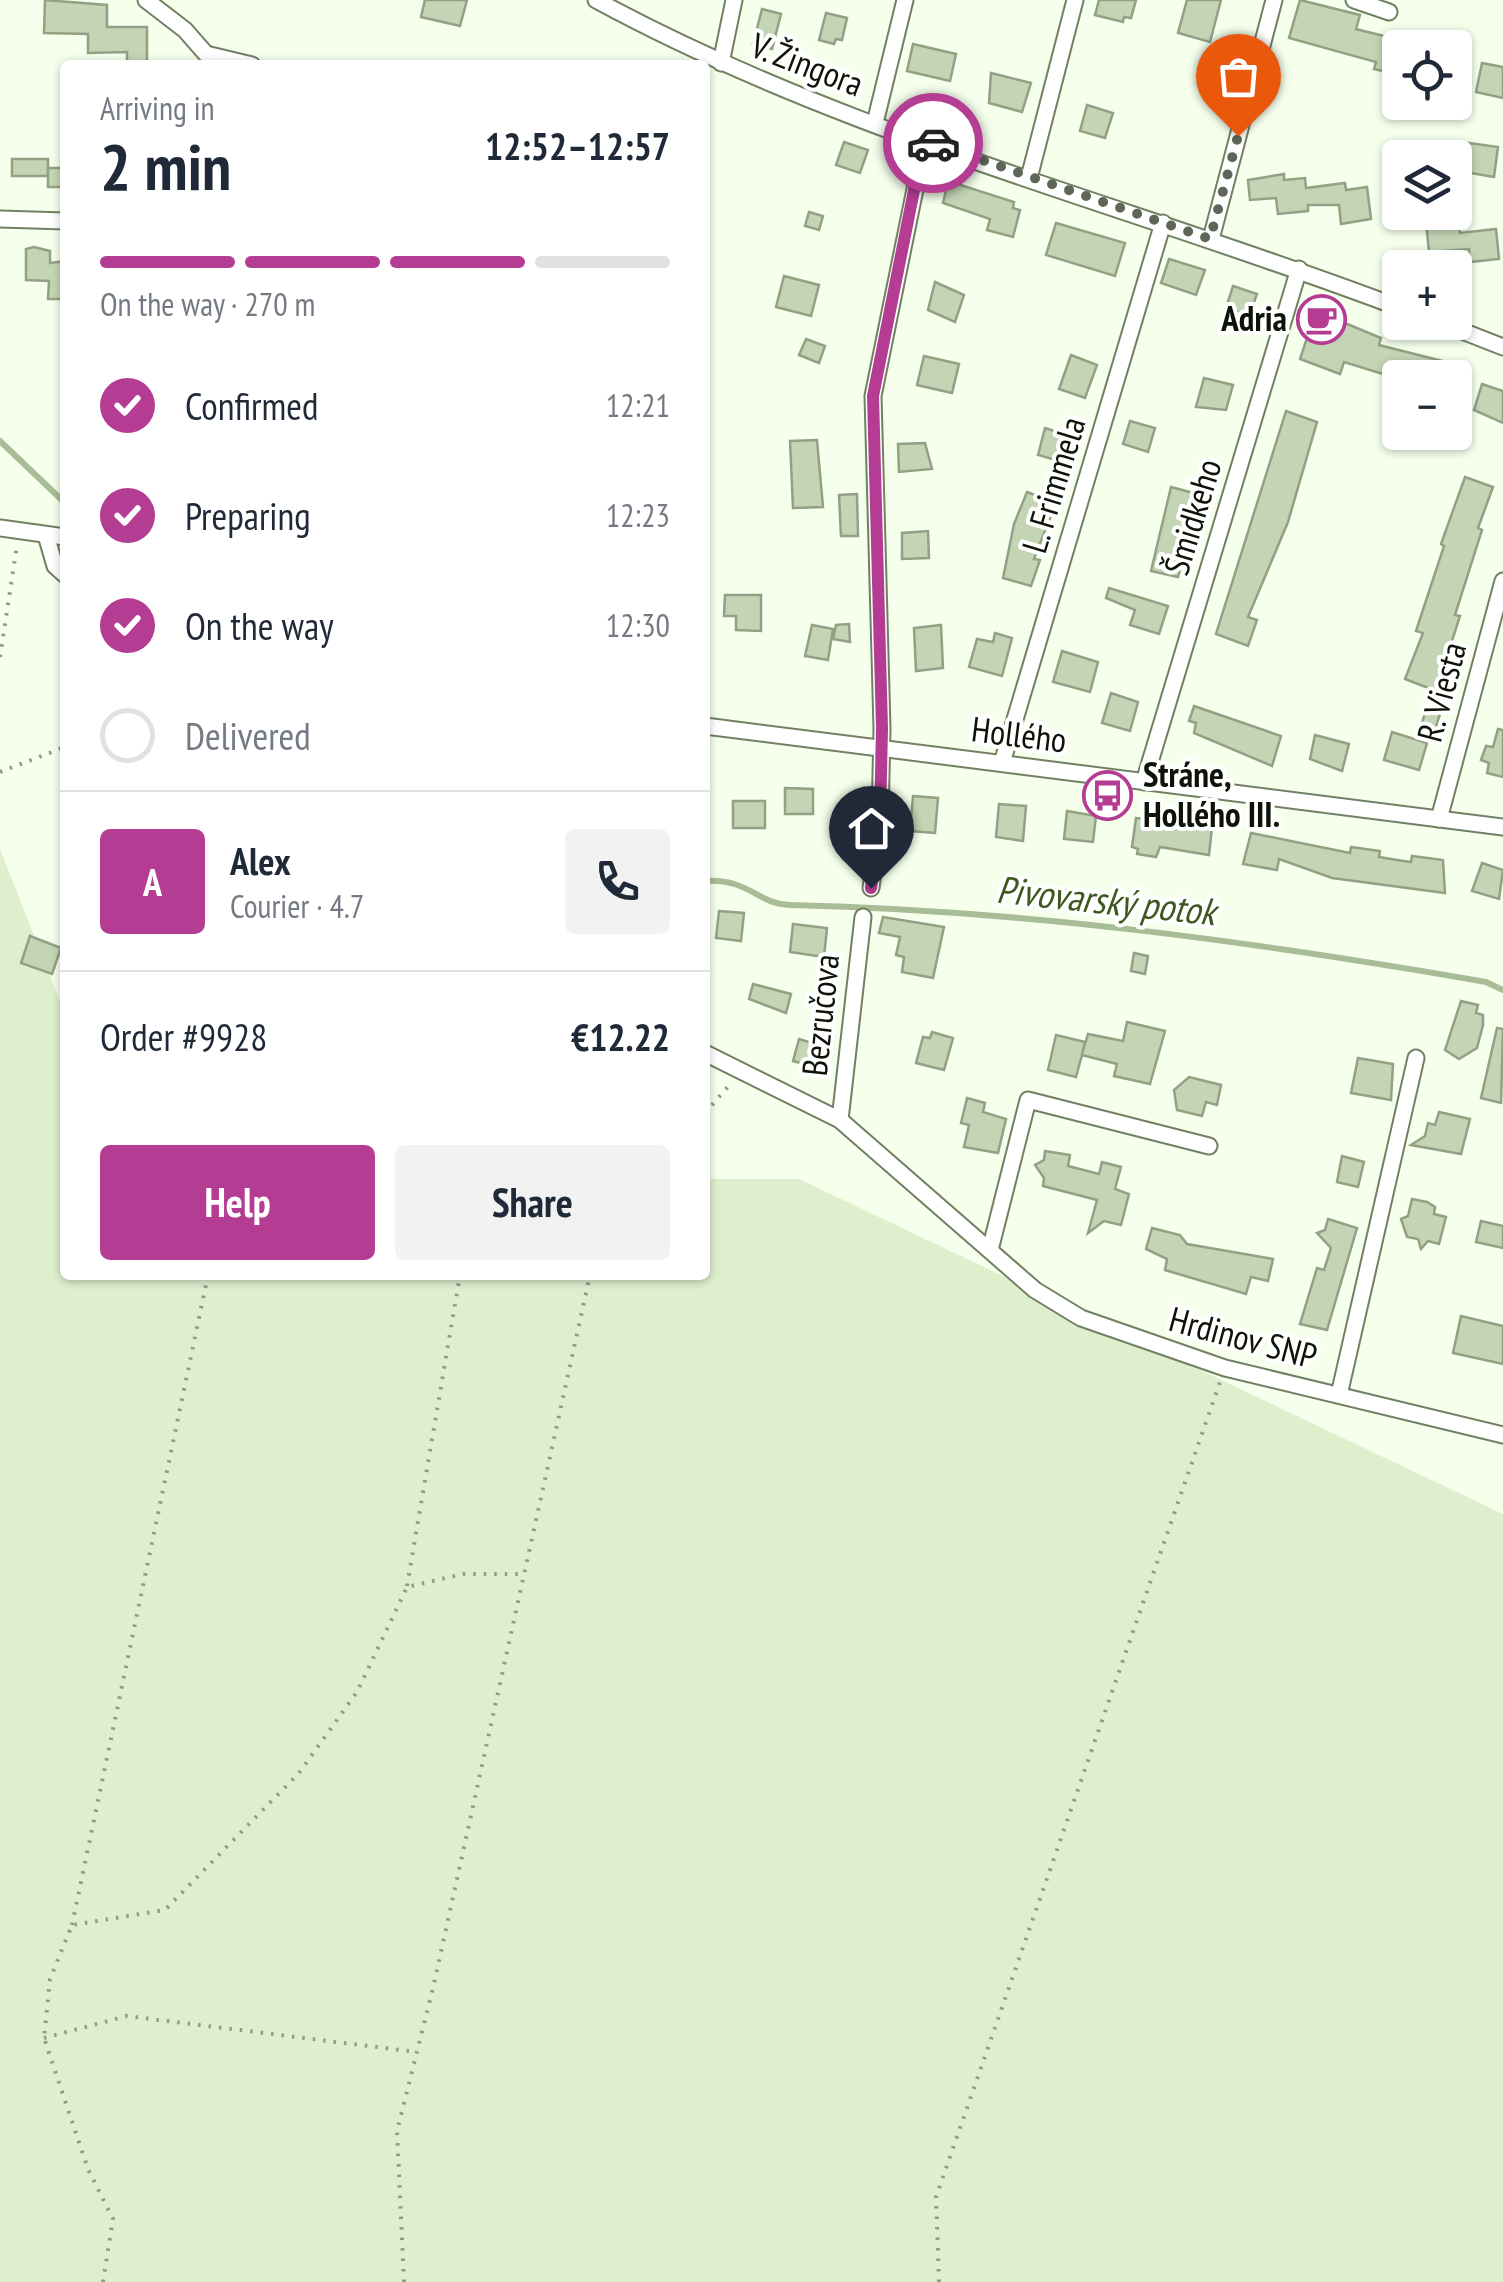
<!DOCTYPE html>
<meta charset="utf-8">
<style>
:root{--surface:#fff;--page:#f2f2f3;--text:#1f2937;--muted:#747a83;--line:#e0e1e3;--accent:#b43d93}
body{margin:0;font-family:"PT Sans Narrow",sans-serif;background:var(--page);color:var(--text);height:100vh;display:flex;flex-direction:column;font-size:38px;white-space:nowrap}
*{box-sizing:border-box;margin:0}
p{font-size:32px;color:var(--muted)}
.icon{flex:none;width:55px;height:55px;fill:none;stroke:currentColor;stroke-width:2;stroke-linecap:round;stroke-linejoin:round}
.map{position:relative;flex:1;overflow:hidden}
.details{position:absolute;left:60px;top:60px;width:650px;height:1220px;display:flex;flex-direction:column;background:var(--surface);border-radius:10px;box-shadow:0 2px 8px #0004}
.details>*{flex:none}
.tools{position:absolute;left:1382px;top:30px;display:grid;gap:20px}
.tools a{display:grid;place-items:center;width:90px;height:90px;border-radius:10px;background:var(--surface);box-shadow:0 2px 8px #0004;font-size:50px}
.pin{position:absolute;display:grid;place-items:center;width:85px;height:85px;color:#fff;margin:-102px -42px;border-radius:50% 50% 50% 0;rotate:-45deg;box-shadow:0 0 10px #0007}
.pin .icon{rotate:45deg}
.courier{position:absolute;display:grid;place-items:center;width:100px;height:100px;margin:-50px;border:8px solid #b43d93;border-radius:50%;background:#fff;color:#222;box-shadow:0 2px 12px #0007}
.overview em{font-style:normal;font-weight:700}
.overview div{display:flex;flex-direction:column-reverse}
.overview{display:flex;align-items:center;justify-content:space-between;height:170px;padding:0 40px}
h1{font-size:65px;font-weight:700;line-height:75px}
.bar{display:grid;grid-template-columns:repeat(4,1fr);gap:15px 10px;align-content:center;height:120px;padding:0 40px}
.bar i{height:12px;border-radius:8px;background:var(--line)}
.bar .on{background:var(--accent)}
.bar p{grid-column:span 4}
.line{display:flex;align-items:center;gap:25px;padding:0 40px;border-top:2px solid var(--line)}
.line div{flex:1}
.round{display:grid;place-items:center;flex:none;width:105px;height:105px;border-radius:10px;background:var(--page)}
ol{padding:0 40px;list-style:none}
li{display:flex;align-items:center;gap:30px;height:110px}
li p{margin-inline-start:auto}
li .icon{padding:10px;border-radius:50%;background:var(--accent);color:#fff;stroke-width:4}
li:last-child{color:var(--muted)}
li i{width:55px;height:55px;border:5px solid var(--line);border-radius:50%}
.primary-button{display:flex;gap:20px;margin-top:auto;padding:20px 40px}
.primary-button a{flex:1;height:115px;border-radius:10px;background:var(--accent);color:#fff;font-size:40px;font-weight:700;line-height:115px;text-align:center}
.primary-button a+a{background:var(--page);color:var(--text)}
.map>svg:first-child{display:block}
.green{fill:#deefce}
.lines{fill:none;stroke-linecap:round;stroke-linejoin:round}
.stream{stroke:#a8bd95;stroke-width:6}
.building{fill:#c4d5b5;stroke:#92a184;stroke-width:2.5}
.minor-casing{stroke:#718063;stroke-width:19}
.path{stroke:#919a8a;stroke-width:4;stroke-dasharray:2.5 8;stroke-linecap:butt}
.minor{stroke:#fff;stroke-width:15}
.done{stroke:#5e6658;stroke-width:10;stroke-dasharray:0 18}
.route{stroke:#b43d93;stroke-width:12}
.labels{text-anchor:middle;stroke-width:8;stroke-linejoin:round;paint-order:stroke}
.street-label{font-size:35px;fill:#0d1308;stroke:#fff}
.poi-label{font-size:35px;font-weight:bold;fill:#0d1308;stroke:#fff;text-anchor:end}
.water-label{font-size:38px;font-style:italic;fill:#3d581f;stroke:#fff}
</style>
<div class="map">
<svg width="1503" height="2282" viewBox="0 0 1503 2282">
<rect width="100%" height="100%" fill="#f5ffec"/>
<!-- green -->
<path class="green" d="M0,849L65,1014V1275H705V1179H799L1503,1514V2282H0Z"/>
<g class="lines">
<!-- stream -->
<g class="stream">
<path d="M0,441L65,503"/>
<path d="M705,881C749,878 759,905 790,905C1023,910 1256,942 1486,982L1503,990"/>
</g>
</g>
<!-- building -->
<g class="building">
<path d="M45,0L107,5V27H147V65H127V52L88,53V34L44,33Z"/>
<path d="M425,0H467L460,26L421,17Z"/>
<path d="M1099,0H1136L1131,18L1124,17L1123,22L1095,15Z"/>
<path d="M1187,0H1221L1210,42L1178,33Z"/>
<path d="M1300,0L1360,15L1356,29L1400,40V75L1374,69L1376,62L1289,38Z"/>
<path d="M762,9L781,14L772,49L753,44Z"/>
<path d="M826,13L847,18L842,40L836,39L834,44L819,40Z"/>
<path d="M913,44L956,54L950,81L907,71Z"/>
<path d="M1482,63L1503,67V98L1476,92Z"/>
<path d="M991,73L1031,83L1022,112L989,103Z"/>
<path d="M1087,105L1113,113L1105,138L1080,131Z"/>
<path d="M844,142L868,150L860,173L836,165Z"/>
<path d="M1469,143L1498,147L1494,177L1465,172Z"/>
<rect x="12" y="159" width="36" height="17"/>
<rect x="48" y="168" width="17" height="19"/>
<path d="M1284,174V180L1305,178L1306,188L1345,183L1346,190L1367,187L1371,219L1341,224L1339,205H1308V211L1278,214L1276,198L1250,200L1248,180Z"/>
<path d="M948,181L1014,202L1013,208L1020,210L1013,237L987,230L990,219L943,203Z"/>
<path d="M809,212L823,216L819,230L805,226Z"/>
<path d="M1458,220L1460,233L1496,229L1499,259L1470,262L1469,249L1429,252L1426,222Z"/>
<path d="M1056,223L1125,243L1115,276L1046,255Z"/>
<path d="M34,247L50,251V263L65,261V299H48L49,281L26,280V249Z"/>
<path d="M1169,259L1205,270L1196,295L1161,283Z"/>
<path d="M784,276L819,285L811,316L776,307Z"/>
<path d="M935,282L964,295L955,322L928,310Z"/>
<path d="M1233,286L1257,294L1249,316L1226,308Z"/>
<path d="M1316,311L1381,338L1379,345L1442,361L1437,378H1396L1344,362L1340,374L1300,359Z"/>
<path d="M806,339L825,346L819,363L799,355Z"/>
<path d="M1071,355L1097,365L1085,398L1059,389Z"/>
<path d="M924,356L959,364L952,393L917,385Z"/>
<path d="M1204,378L1233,385L1226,410L1196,407Z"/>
<path d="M1482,384L1503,391V423L1474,410Z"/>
<path d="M1286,411L1317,422L1288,522L1248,617L1257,620L1248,646L1216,634Z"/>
<path d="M1130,421L1155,428L1148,452L1123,444Z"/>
<path d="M1045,428L1073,437L1066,463L1038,455Z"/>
<path d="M817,440L823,507L793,508L790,441Z"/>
<path d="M925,443L932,469L899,472L898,444Z"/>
<path d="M1465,477L1493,487L1478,528L1482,530L1455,615L1460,616L1436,691L1405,679L1423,633L1416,631L1444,546L1441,544Z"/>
<path d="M1171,487L1201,495L1178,577L1151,571Z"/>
<path d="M1027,492L1056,503L1034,559L1040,560L1031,586L1003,578L1014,524Z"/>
<path d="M857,494L858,536H841L839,495Z"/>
<path d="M928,531L929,558L902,559V533Z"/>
<path d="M1109,588L1168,606L1159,634L1130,625L1135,610L1106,598Z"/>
<path d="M725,595H761V631L736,630V616H724Z"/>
<path d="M849,624L850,642L833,639L836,625Z"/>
<path d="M812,625L833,629L828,660L805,656Z"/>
<path d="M941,625L943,668L916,671L914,628Z"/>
<path d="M995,633L1012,638L1002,676L969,667L977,639L993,642Z"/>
<path d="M1062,651L1098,662L1090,692L1053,682Z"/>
<path d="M1111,693L1138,702L1130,731L1102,723Z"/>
<path d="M1194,706L1281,736L1272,766L1194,733L1196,723L1189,721Z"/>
<path d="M1426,710L1440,714L1435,730L1421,726Z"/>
<path d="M1498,729L1503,730V777L1487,773L1489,763L1481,760L1486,746L1493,747Z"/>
<path d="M1392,732L1427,743L1419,770L1384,760Z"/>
<path d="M1315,735L1349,744L1342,771L1310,759Z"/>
<path d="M785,788L813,789V814H785Z"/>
<path d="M913,796L938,798L935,833L910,831Z"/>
<rect x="733" y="801" width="32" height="27"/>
<path d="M999,804L1026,806L1023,841L996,837Z"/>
<path d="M1067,811L1096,816L1093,842L1064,839Z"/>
<path d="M1136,818L1212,827L1209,855L1160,847L1156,857L1137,854L1138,849L1132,847Z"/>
<path d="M1251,833L1350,853L1351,847L1380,851L1379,857L1397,860L1411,862L1412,856L1443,860L1445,893L1332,878L1279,859L1277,870L1243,864Z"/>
<path d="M1482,863L1503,870L1499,899L1472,891Z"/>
<path d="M1065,890L1085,893L1081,907L1062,905Z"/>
<path d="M719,911L744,913L741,941L716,938Z"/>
<path d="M883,917L944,927L933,978L902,972L904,957L896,955L900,937L879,933Z"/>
<path d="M793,924L827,928L824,957L790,952Z"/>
<path d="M30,936L61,948L52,974L21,963Z"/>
<path d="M1134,953L1148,956L1145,974L1131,971Z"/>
<path d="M753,984L791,994L786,1013L749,999Z"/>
<path d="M1461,1001L1478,1005L1476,1013L1483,1015V1025L1477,1048L1459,1059L1445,1050Z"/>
<path d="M1127,1022L1165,1031L1150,1084L1114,1076L1117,1064L1082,1055L1076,1077L1048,1070L1056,1035L1085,1042L1082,1054L1088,1034L1123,1041Z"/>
<path d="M1497,1028L1503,1029L1501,1103L1481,1098Z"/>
<path d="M932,1032L953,1038L944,1070L916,1063L923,1037L930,1038Z"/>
<path d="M799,1039L819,1045L813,1066L793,1061Z"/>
<path d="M1358,1058L1393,1064L1391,1100L1351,1093Z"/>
<path d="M1189,1077L1221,1085L1217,1105L1206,1102L1202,1116L1177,1110L1174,1090Z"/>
<path d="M967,1098L985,1103L983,1112L1006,1119L998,1153L964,1147L969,1125L961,1123Z"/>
<path d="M1439,1112L1470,1119L1461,1154L1411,1145L1425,1136L1428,1123L1435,1125Z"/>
<path d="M1045,1151L1070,1155L1068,1166L1099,1174L1102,1162L1121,1167L1115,1189L1129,1194L1121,1225L1104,1221L1088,1233L1097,1200L1043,1186L1044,1178L1035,1165L1044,1160Z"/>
<path d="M1342,1156L1364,1162L1358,1187L1337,1182Z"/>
<path d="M1412,1199L1427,1202L1435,1207L1434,1214L1446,1217L1439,1244L1428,1241L1421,1249L1418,1239L1407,1237L1401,1219L1408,1216Z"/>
<path d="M1328,1219L1357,1228L1327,1330L1300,1324L1317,1268L1324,1270L1331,1248L1317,1233L1325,1230Z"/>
<path d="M1481,1221L1503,1226V1248L1476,1242Z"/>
<path d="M1152,1228L1180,1235L1187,1244L1273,1259L1268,1281L1251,1277L1246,1294L1165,1270L1167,1259L1146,1249Z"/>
<path d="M1461,1316L1503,1326V1364L1453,1353Z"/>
</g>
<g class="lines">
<defs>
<g id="minor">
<path d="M146,0L185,30L206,54L252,65"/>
<path d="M596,0C848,137 1133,206 1400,308"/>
<path d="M1354,0L1389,12"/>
<path d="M721,63L734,0"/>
<path d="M875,123L905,0"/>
<path d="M1029,178L1075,0"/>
<path d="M0,219L65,221"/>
<path d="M1211,239L1274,0"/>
<path d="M1439,322L1503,347"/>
<path d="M0,528L65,537"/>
<path d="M46,535L55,566L65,575"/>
<path d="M705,726L1503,827"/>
<path d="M1002,763L1163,223"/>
<path d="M1144,782L1299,269"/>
<path d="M1439,819L1503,581"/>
<path d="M871,888L880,821L882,729L873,396L925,140"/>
<path d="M705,1053L840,1120L1035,1290L1081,1318L1225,1368L1503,1435"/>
<path d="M840,1120L863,917"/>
<path d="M990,1250L1028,1100L1209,1146"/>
<path d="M1339,1395L1416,1058"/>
</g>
</defs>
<!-- minor casing -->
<use href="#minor" class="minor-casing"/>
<!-- path -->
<g class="path">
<path d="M0,657L17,545"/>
<path d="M0,772L65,747"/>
<path d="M705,1113L732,1082"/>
<path d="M407,1586L460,1275"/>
<path d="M72,1925L208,1275"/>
<path d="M44,2038L127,2016L417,2052"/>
<path d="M103,2282L113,2219L88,2169L44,2038L50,1979L72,1925L165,1910L299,1773L357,1692L407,1587L463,1574H523"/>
<path d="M404,2282L397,2131L433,1988L590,1275"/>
<path d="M939,2282L936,2197L1220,1382"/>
</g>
<!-- minor -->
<use href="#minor" class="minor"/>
</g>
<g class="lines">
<!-- done -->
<path class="done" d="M933,143L1210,239L1238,136"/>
<!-- route -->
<path class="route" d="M871,888L880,821L882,728L873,396L924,140L933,143"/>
</g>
<!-- icons -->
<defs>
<symbol id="cafe-ring" viewBox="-11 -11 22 22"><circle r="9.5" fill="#fff" stroke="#b43d93" stroke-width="1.5"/><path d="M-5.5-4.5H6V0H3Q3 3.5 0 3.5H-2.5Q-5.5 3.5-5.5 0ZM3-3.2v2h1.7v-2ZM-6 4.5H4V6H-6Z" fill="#b43d93"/></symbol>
<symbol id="bus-ring" viewBox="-11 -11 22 22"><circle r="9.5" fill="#fff" stroke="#b43d93" stroke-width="1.5"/><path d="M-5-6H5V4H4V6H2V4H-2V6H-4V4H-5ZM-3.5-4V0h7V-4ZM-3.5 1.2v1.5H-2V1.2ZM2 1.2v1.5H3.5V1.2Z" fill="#b43d93"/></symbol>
</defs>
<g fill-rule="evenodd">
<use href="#cafe-ring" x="1294" y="292" width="55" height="55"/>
<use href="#bus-ring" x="1080" y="768" width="55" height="55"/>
</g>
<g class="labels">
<!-- street labels -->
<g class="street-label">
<text transform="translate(807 65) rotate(21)" y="12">V. Žingora</text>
<text transform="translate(1054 485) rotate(-73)" y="12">L. Frimmela</text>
<text transform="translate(1193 517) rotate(-73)" y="12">Šmidkeho</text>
<text transform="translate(1442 692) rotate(-75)" y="12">R. Viesta</text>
<text transform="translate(1019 735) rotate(7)" y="12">Hollého</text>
<text transform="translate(821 1015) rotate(-84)" y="12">Bezručova</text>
<text transform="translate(1243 1338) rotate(15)" y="12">Hrdinov SNP</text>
</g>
<!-- poi labels -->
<g class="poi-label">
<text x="1287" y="331">Adria</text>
<text x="1143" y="787" text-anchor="start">Stráne,<tspan x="1143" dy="40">Hollého III.</tspan></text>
</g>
<!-- water labels -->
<g class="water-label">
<text transform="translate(1106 901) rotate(6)" y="13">Pivovarský potok</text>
</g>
</g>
</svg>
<div class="tools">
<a><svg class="icon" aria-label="locate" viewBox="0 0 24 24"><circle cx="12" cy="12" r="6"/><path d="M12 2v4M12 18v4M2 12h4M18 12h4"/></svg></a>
<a><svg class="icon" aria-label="layers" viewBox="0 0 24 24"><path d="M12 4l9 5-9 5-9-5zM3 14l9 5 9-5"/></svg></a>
<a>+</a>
<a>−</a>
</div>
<div class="pin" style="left:1238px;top:136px;background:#ea580c"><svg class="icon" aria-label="bag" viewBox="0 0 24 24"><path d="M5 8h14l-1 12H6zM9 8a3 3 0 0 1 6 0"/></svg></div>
<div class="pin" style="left:871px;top:888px;background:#1f2937"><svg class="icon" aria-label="home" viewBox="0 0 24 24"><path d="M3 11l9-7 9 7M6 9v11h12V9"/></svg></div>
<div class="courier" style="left:933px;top:143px"><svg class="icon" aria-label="car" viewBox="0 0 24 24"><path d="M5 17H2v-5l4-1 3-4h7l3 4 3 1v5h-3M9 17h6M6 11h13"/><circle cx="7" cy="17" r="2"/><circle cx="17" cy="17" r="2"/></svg></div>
<section class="details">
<div class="overview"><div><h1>2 min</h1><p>Arriving in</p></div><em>12:52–12:57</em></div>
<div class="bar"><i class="on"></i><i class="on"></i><i class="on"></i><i></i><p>On the way · 270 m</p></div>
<ol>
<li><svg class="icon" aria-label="check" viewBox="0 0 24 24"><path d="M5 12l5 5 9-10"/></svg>Confirmed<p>12:21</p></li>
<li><svg class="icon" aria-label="check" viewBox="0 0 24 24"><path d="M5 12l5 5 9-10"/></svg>Preparing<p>12:23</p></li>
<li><svg class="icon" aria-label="check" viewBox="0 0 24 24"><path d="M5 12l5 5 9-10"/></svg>On the way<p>12:30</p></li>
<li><i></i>Delivered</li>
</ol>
<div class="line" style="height:180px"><b class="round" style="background:var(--accent);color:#fff">A</b><div><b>Alex</b><p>Courier · 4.7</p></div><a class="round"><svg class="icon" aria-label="phone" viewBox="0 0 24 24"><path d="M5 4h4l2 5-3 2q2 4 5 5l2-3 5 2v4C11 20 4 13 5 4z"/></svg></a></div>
<div class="line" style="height:130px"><div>Order #9928</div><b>€12.22</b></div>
<div class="primary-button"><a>Help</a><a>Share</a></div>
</section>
</div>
